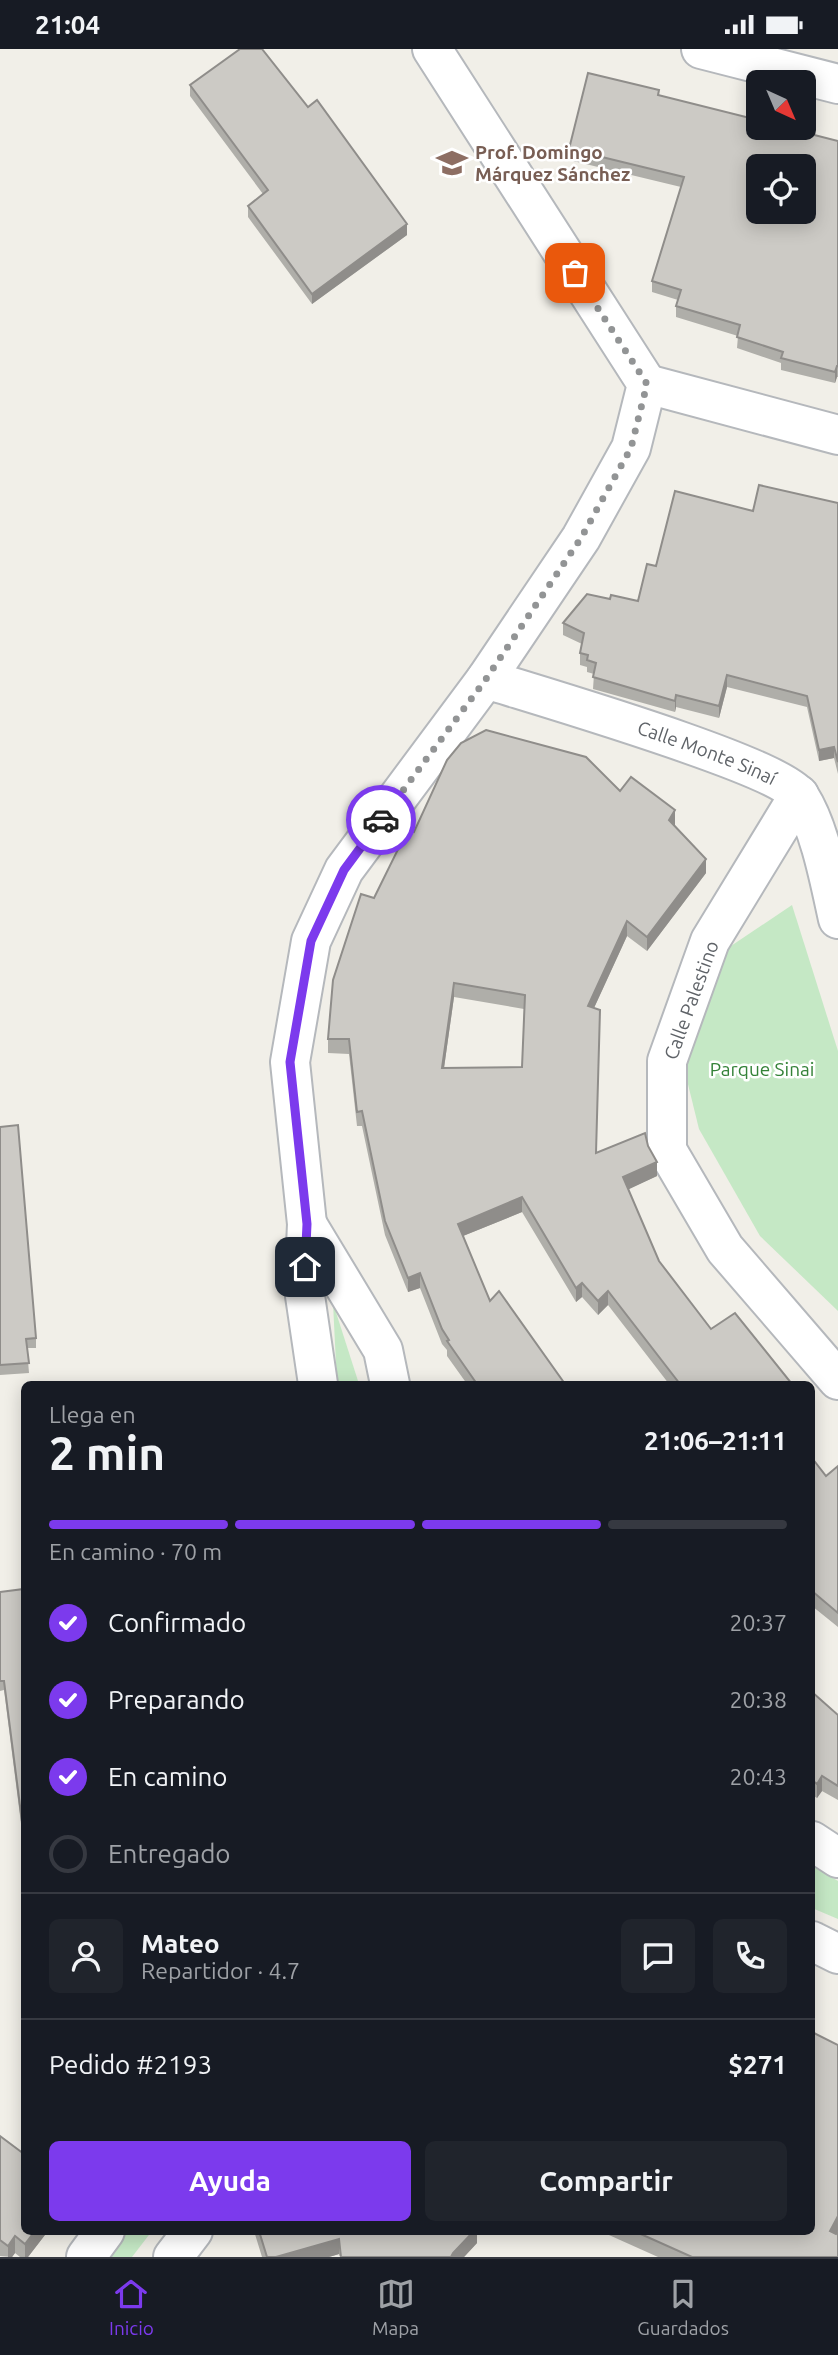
<!DOCTYPE html>
<html lang="es">
<meta charset="utf-8">
<style>
:root{--surface:#171b24;--page:#20242c;--text:#f1f3f6;--muted:#9ea1a6;--line:#363941;--accent:#7c3aed}
body{margin:0;font-family:Ubuntu,sans-serif;background:var(--page);color:var(--text);height:100vh;display:flex;flex-direction:column;font-size:26px;white-space:nowrap}
*{box-sizing:border-box;margin:0}
p{font-size:23px;color:var(--muted)}
.icon{flex:none;width:38px;height:38px;fill:none;stroke:currentColor;stroke-width:2;stroke-linecap:round;stroke-linejoin:round}
.map{position:relative;flex:1;overflow:hidden}
.sheet{position:absolute;left:21px;top:1332px;width:794px;height:854px;display:flex;flex-direction:column;background:var(--surface);border-radius:10px;box-shadow:0 4px 18px #0003}
.sheet>*{flex:none}
.needle{width:46px;rotate:136deg}
.controls{position:absolute;left:746px;top:21px;display:grid;gap:14px}
.controls a{display:grid;place-items:center;width:70px;height:70px;border-radius:10px;background:var(--surface);box-shadow:0 4px 18px #0003;font-size:35px}
.pin{position:absolute;display:grid;place-items:center;width:60px;height:60px;color:#fff;margin:-30px;border-radius:14px;box-shadow:0 4px 10px #0006}
.courier{position:absolute;display:grid;place-items:center;width:70px;height:70px;margin:-35px;border:5px solid #7c3aed;border-radius:50%;background:#fff;color:#222;box-shadow:0 2px 9px #0007}
.headline em{font-style:normal;font-weight:600}
.headline div{display:flex;flex-direction:column-reverse}
.headline{display:flex;align-items:center;justify-content:space-between;height:119px;padding:0 28px}
h1{font-size:46px;font-weight:600;line-height:52px}
.bar{display:grid;grid-template-columns:repeat(4,1fr);gap:10px 7px;align-content:center;height:84px;padding:0 28px}
.bar i{height:9px;border-radius:5px;background:var(--line)}
.bar .current{background:var(--accent)}
.bar p{grid-column:span 4}
.line{display:flex;align-items:center;gap:18px;padding:0 28px;border-top:2px solid var(--line)}
.line div{flex:1}
.round{display:grid;place-items:center;flex:none;width:74px;height:74px;border-radius:10px;background:var(--page)}
ol{padding:0 28px;list-style:none}
li{display:flex;align-items:center;gap:21px;height:77px}
li p{margin-inline-start:auto}
li .icon{padding:7px;border-radius:50%;background:var(--accent);color:#fff;stroke-width:4}
li:last-child{color:var(--muted)}
li i{width:38px;height:38px;border:4px solid var(--line);border-radius:50%}
.primary-button{display:flex;gap:14px;margin-top:auto;padding:14px 28px}
.primary-button a{flex:1;height:80px;border-radius:10px;background:var(--accent);color:#fff;font-size:28px;font-weight:600;line-height:80px;text-align:center}
.primary-button a+a{background:var(--page);color:var(--text)}
.status{display:flex;justify-content:space-between;align-items:center;height:49px;padding:0 35px;background:var(--surface);direction:ltr}
.status svg{height:19px;fill:currentColor}
.tabs{display:flex;justify-content:space-around;align-items:center;height:98px;border-top:2px solid var(--line);background:var(--surface);font-size:19px;color:var(--muted)}
.tabs a{display:grid;justify-items:center;gap:4px}
.tabs .current{color:var(--accent)}
.map>svg:first-child{display:block}
.green{fill:#c5e8c5}
.lines{fill:none;stroke-linecap:round;stroke-linejoin:round}
.minor-casing{stroke:#b5b8bc;stroke-width:42}
.tertiary-casing{stroke:#b5b8bc;stroke-width:42}
.minor{stroke:#fff;stroke-width:38}
.tertiary{stroke:#fff;stroke-width:38}
.wall{fill:#afaea9;fill-rule:evenodd}
.shaded-wall{fill:#8f8d8a}
.building{fill:#cccac5;stroke:#8f8d8a;stroke-width:2;fill-rule:evenodd}
.done{stroke:#929495;stroke-width:7;stroke-dasharray:0 12.6}
.route{stroke:#7c3aed;stroke-width:9}
.labels{text-anchor:middle;stroke-width:5;stroke-linejoin:round;paint-order:stroke}
.education-label{font-size:19px;font-weight:bold;fill:#785e54;stroke:#fff;text-anchor:start}
.street-label{font-size:19px;fill:#5f6368;stroke:#fff}
.park-label{font-size:19px;fill:#348238;stroke:#fff}
</style>
<div class="status"><b>21:04</b><svg viewBox="0 0 49 12"><path d="M0 12V9h3v3zM5 12V6h3v6zM10 12V3h3v9zM15 12V0h3v12zM26 1h20v11H26zM47 4h2v5h-2z"/></svg></div>
<div class="map">
<svg width="838" height="2208" viewBox="0 0 838 2208">
<rect width="100%" height="100%" fill="#f1efe8"/>
<!-- green -->
<g class="green">
<path d="M792,856L838,1002V1262L760,1187L699,1080L683,1015L719,905Z"/>
<path d="M333,1254L359,1335H337Z"/>
<path d="M812,1817L838,1832V1870L812,1859Z"/>
<path d="M126,2182H152L132,2208H106Z"/>
</g>
<g class="lines">
<defs>
<g id="minor">
<path d="M701,0L838,35"/>
<path d="M647,335L838,386"/>
<path id="s1" d="M486,630C536,646 779,716 800,748C820,779 830,834 838,870"/>
<path d="M799,746L710,892L667,1012V1101L725,1200L838,1331"/>
</g>
<g id="tertiary">
<path d="M307,1175L383,1301L390,1335"/>
<path d="M318,1335L304,1240L307,1175L290,1013L311,892L344,821L486,630L581,489L631,399L647,335L432,0"/>
<path d="M812,1792L838,1809"/>
<path d="M812,1892L838,1905"/>
<path d="M86,2208L105,2182"/>
<path d="M173,2208L193,2182"/>
</g>
</defs>
<!-- minor casing -->
<use href="#minor" class="minor-casing"/>
<!-- tertiary casing -->
<use href="#tertiary" class="tertiary-casing"/>
<!-- minor -->
<use href="#minor" class="minor"/>
<!-- tertiary -->
<use href="#tertiary" class="tertiary"/>
</g>
<!-- wall -->
<g class="wall">
<path d="M190,36L407,186L312,255L248,168V157L263,145L190,47Z"/>
<path d="M659,46L838,92V328H837L835,334L781,321V314L737,299L738,287L676,268V257L678,251L652,243V232L681,138L569,111V100Z"/>
<path d="M838,454V725L834,709L819,712L807,658L727,638L719,669L676,658L675,663L593,640L594,625L587,623V618L580,616V604L582,595L563,586V574L610,550L638,552L656,517L753,462Z"/>
<path d="M620,742L675,776V777L706,824L647,902L627,887L594,959L596,1104L648,1097L657,1127L628,1140L659,1212L711,1280L792,1335H669L608,1256L598,1266L582,1248L576,1253L522,1163L463,1187L490,1252L565,1335H467L447,1307V1301L442,1295L420,1239L408,1243L385,1186L362,1077H357L349,1005L328,1004V990L374,849L414,783ZM454,948L524,960L522,1018L444,1019Z"/>
<path d="M0,1078L36,1289V1299H27L29,1324L0,1326Z"/>
<path d="M812,1409L826,1427L838,1417V1578L812,1557Z"/>
<path d="M24,1540V1798L4,1641L0,1642V1543Z"/>
<path d="M812,1643L838,1666V1751L822,1742L817,1749L812,1746Z"/>
<path d="M838,1996V2182L837,2184L838,2208H658L600,2182H812Z"/>
<path d="M0,2087L24,2182H48L28,2208H20L15,2204L12,2208L0,2207Z"/>
<path d="M254,2182H477V2194L464,2208H340L339,2205L329,2208H262Z"/>
</g>
<!-- shaded-wall -->
<g class="shaded-wall">
<path d="M407,175V186L312,255V245Z"/>
<path d="M837,317V328L835,334V323Z"/>
<path d="M727,626V638L719,669V657Z"/>
<path d="M676,646V658L675,663V652Z"/>
<path d="M834,698V709L819,712V701Z"/>
<path d="M675,761V776L669,785V771Z"/>
<path d="M706,810V824L647,902V888Z"/>
<path d="M627,872V887L588,972V957Z"/>
<path d="M454,934V948L442,1033V1019Z"/>
<path d="M657,1113V1127L623,1143V1128Z"/>
<path d="M522,1148V1163L458,1189V1175Z"/>
<path d="M420,1224V1239L408,1243V1229Z"/>
<path d="M582,1234V1248L576,1253V1239Z"/>
<path d="M608,1242V1256L598,1266V1252Z"/>
<path d="M822,1727V1742L817,1749V1735Z"/>
<path d="M838,2167V2182L830,2197V2182Z"/>
<path d="M35,2182H48L28,2208H25V2195Z"/>
<path d="M474,2182H477V2194L464,2208H451L453,2204Z"/>
<path d="M15,2187V2204L12,2208H8V2197Z"/>
<path d="M339,2190V2205L329,2208H276Z"/>
</g>
<!-- building -->
<g class="building">
<path d="M240,0H262L308,58L317,51L407,175L312,245L248,157L268,141L190,36Z"/>
<path d="M588,24L659,41L658,46L758,71V79H787L838,92V317H837L835,323L781,309L783,303L737,288L740,276L676,257L681,241L652,232L684,128L569,100ZM758,117H803V163H758Z"/>
<path d="M759,436L838,454V713L834,698L819,701L807,647L727,626L719,657L676,646L675,652L593,628L596,614L587,611L588,606L580,604L584,584L563,574L587,545L610,550L611,546L638,552L647,515L656,517L675,442L753,462Z"/>
<path d="M486,681L586,708L620,742L631,728L675,761L669,771L706,810L647,888L627,872L588,957L600,961L596,1104L645,1084L648,1097L657,1113L623,1128L659,1212L711,1280L735,1264L792,1335H680L608,1242L598,1252L582,1234L576,1239L522,1148L458,1175L490,1252L499,1242L565,1335H477L447,1292L449,1291L442,1280L420,1224L408,1229L385,1172L362,1062L357,1063L349,990H328L333,931L361,845L374,849L408,780L414,783L447,711L461,694ZM454,934L525,946L522,1018L442,1019Z"/>
<path d="M18,1076L36,1289L26,1290L29,1314L0,1316V1078Z"/>
<path d="M812,1409L826,1427L838,1417V1564L812,1542Z"/>
<path d="M24,1540V1788L4,1632H0V1543Z"/>
<path d="M812,1643L838,1666V1737L822,1727L817,1735L812,1731Z"/>
<path d="M812,1983L838,1996V2167L830,2182L836,2185L838,2183V2208H692L634,2182H812Z"/>
<path d="M0,2087L24,2105V2182H35L25,2195L15,2187L8,2197L0,2191Z"/>
<path d="M259,2182H474L453,2204L451,2208H341L339,2190L276,2208H267Z"/>
</g>
<g class="lines">
<!-- done -->
<path class="done" d="M381,771L486,630L581,489L631,399L647,335L575,224"/>
<!-- route -->
<path class="route" d="M305,1218L307,1175L290,1013L311,892L344,821L381,771"/>
</g>
<!-- icons -->
<defs>
<symbol id="school-bare" viewBox="-9 -9 18 18"><path d="M0-5L7-2L0 1L-7-2ZM-4 1L0 2.5L4 1V4Q0 6-4 4Z" fill="#8d6e63" stroke="#fff" stroke-width="2.5" paint-order="stroke"/></symbol>
</defs>
<g fill-rule="evenodd">
<use href="#school-bare" x="430" y="92" width="44" height="44"/>
</g>
<g class="labels">
<!-- education labels -->
<g class="education-label">
<text x="475" y="110">Prof. Domingo<tspan x="475" dy="22">Márquez Sánchez</tspan></text>
</g>
<!-- street labels -->
<g class="street-label">
<text dy="7" stroke="none"><textPath href="#s1" startOffset="233">Calle Monte Sinaí</textPath></text>
<text transform="translate(691 951) rotate(-70)" y="7">Calle Palestino</text>
</g>
<!-- park labels -->
<g class="park-label">
<text x="762" y="1027">Parque Sinai</text>
</g>
</g>
</svg>
<div class="controls">
<a><svg class="needle" viewBox="-14 -14 28 28"><path d="M0-13l5 13h-10z" fill="#e53935"/><path d="M0 13l5-13h-10z" fill="#9ea1a6"/></svg></a>
<a><svg class="icon" aria-label="locate" viewBox="0 0 24 24"><circle cx="12" cy="12" r="6"/><path d="M12 2v4M12 18v4M2 12h4M18 12h4"/></svg></a>
</div>
<div class="pin" style="left:575px;top:224px;background:#ea580c"><svg class="icon" aria-label="bag" viewBox="0 0 24 24"><path d="M5 8h14l-1 12H6zM9 8a3 3 0 0 1 6 0"/></svg></div>
<div class="pin" style="left:305px;top:1218px;background:#1f2937"><svg class="icon" aria-label="home" viewBox="0 0 24 24"><path d="M3 11l9-7 9 7M6 9v11h12V9"/></svg></div>
<div class="courier" style="left:381px;top:771px"><svg class="icon" aria-label="car" viewBox="0 0 24 24"><path d="M5 17H2v-5l4-1 3-4h7l3 4 3 1v5h-3M9 17h6M6 11h13"/><circle cx="7" cy="17" r="2"/><circle cx="17" cy="17" r="2"/></svg></div>
<section class="sheet">
<div class="headline"><div><h1>2 min</h1><p>Llega en</p></div><em>21:06–21:11</em></div>
<div class="bar"><i class="current"></i><i class="current"></i><i class="current"></i><i></i><p>En camino · 70 m</p></div>
<ol>
<li><svg class="icon" aria-label="check" viewBox="0 0 24 24"><path d="M5 12l5 5 9-10"/></svg>Confirmado<p>20:37</p></li>
<li><svg class="icon" aria-label="check" viewBox="0 0 24 24"><path d="M5 12l5 5 9-10"/></svg>Preparando<p>20:38</p></li>
<li><svg class="icon" aria-label="check" viewBox="0 0 24 24"><path d="M5 12l5 5 9-10"/></svg>En camino<p>20:43</p></li>
<li><i></i>Entregado</li>
</ol>
<div class="line" style="height:126px"><a class="round"><svg class="icon" aria-label="person" viewBox="0 0 24 24"><circle cx="12" cy="8" r="4"/><path d="M4 21q1-7 8-7t8 7"/></svg></a><div><b>Mateo</b><p>Repartidor · 4.7</p></div><a class="round"><svg class="icon" aria-label="chat" viewBox="0 0 24 24"><path d="M4 5h16v11H9l-5 4z"/></svg></a><a class="round"><svg class="icon" aria-label="phone" viewBox="0 0 24 24"><path d="M5 4h4l2 5-3 2q2 4 5 5l2-3 5 2v4C11 20 4 13 5 4z"/></svg></a></div>
<div class="line" style="height:91px"><div>Pedido #2193</div><b>$271</b></div>
<div class="primary-button"><a>Ayuda</a><a>Compartir</a></div>
</section>
</div>
<nav class="tabs">
<a class="current"><svg class="icon" aria-label="home" viewBox="0 0 24 24"><path d="M3 11l9-7 9 7M6 9v11h12V9"/></svg>Inicio</a>
<a><svg class="icon" aria-label="map" viewBox="0 0 24 24"><path d="M3 6l6-2 6 2 6-2v14l-6 2-6-2-6 2zM9 4v14M15 6v14"/></svg>Mapa</a>
<a><svg class="icon" aria-label="saved" viewBox="0 0 24 24"><path d="M7 4h10v16l-5-4-5 4z"/></svg>Guardados</a>
</nav>
